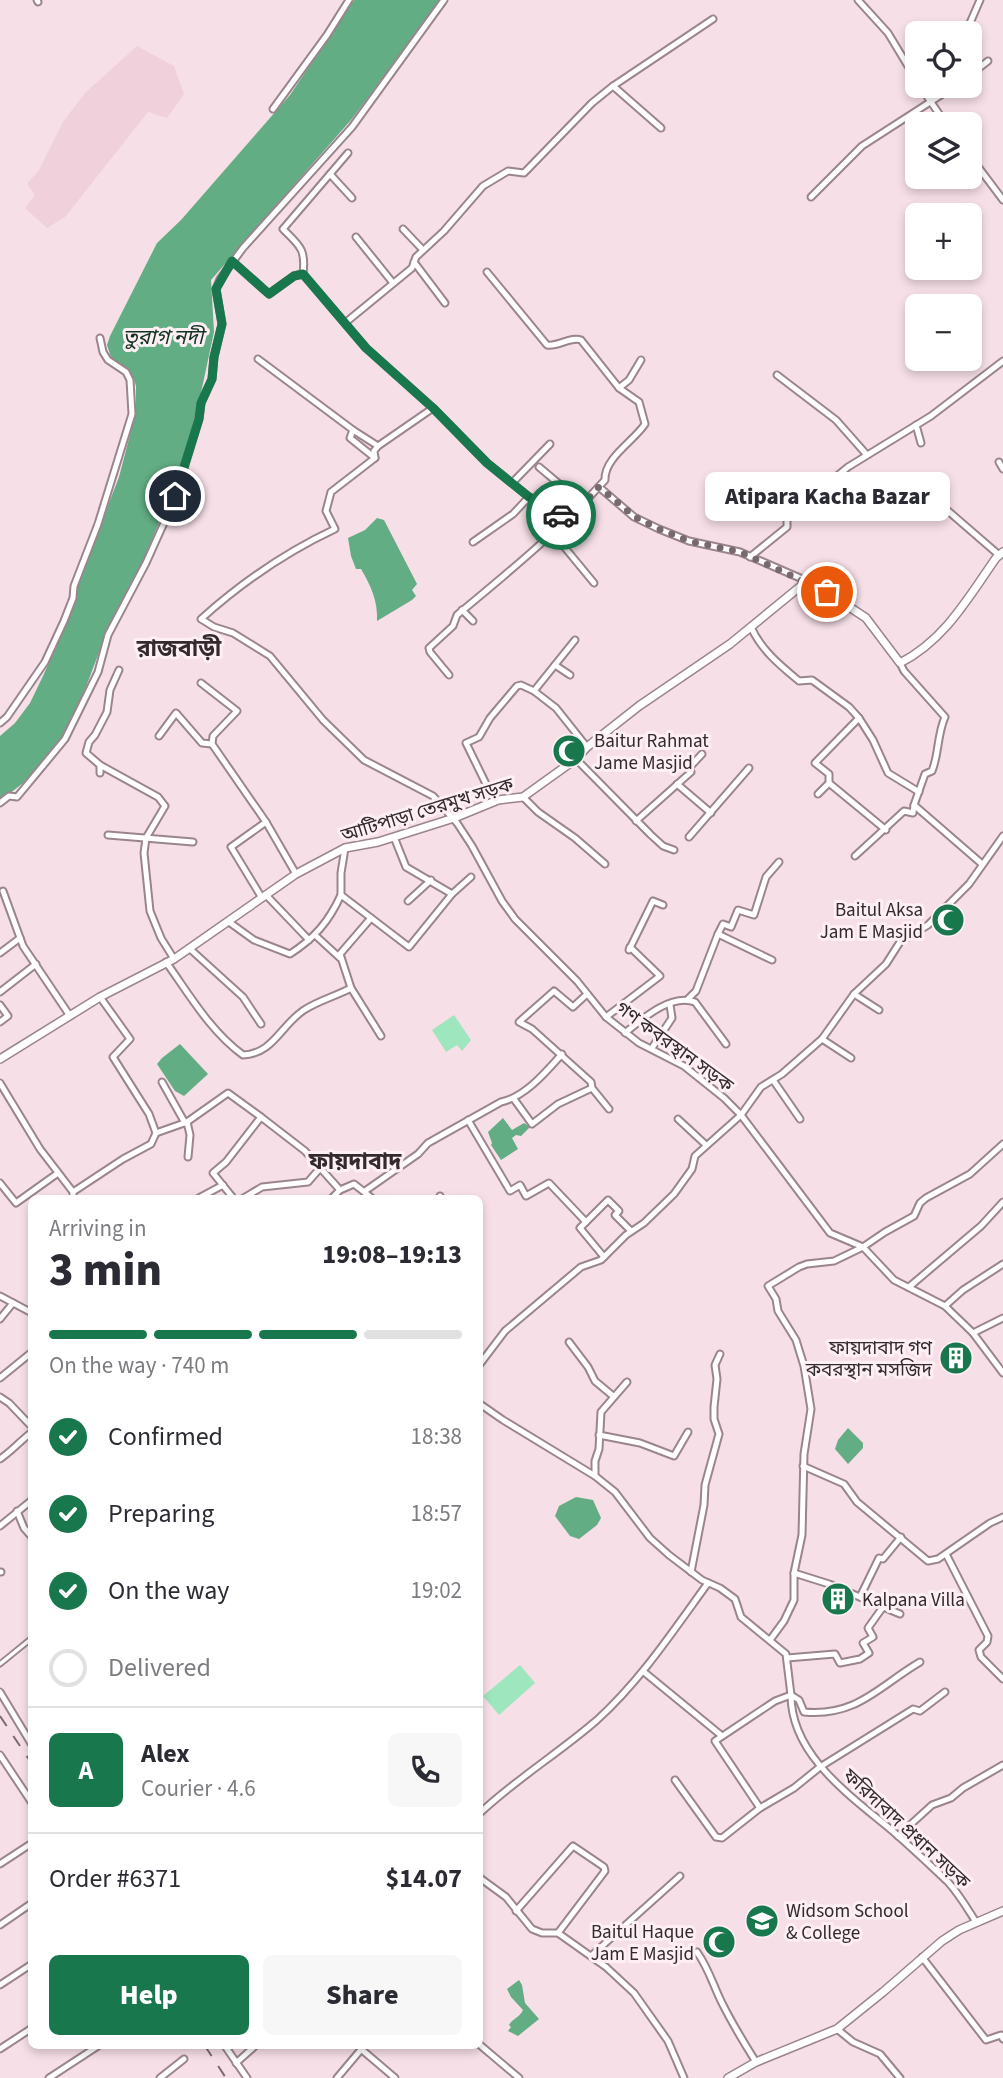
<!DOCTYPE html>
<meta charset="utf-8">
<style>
:root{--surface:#fff;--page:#f7f7f7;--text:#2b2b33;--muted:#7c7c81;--line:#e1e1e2;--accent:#18774d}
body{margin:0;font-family:"Source Sans 3","Noto Sans Bengali",sans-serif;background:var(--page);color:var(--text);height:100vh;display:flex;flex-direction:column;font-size:26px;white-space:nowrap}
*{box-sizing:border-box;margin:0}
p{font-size:23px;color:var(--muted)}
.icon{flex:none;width:38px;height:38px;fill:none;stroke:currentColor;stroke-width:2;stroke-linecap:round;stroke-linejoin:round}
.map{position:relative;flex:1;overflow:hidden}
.details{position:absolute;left:28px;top:1195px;width:455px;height:854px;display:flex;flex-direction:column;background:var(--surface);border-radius:10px;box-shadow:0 4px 10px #0003}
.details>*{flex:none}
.buttons{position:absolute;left:905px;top:21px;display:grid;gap:14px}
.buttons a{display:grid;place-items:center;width:77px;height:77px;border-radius:10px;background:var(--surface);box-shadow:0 4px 10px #0003;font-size:35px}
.pin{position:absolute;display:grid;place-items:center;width:60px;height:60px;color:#fff;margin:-30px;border:4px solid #fff;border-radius:50%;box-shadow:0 2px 7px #0007}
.courier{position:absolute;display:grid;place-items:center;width:70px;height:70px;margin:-35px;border:5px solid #18774d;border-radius:50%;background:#fff;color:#222;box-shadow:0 2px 9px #0007}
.bubble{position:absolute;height:49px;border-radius:10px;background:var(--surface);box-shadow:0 4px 10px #0003;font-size:23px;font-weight:800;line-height:49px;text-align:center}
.overview em{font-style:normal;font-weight:800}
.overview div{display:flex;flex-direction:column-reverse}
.overview{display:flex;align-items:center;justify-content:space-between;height:119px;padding:0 21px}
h1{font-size:46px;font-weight:800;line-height:52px}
.bar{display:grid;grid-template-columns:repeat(4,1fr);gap:10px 7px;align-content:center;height:84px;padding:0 21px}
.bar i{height:9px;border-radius:5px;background:var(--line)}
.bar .current{background:var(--accent)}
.bar p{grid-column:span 4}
.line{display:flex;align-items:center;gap:18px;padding:0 21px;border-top:2px solid var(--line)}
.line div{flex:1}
.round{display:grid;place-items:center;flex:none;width:74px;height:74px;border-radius:10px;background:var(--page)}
ol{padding:0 21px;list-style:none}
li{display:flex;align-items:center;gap:21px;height:77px}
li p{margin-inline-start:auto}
li .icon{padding:7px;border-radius:50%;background:var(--accent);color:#fff;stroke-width:4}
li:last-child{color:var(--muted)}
li i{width:38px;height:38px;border:4px solid var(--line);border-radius:50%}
.button{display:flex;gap:14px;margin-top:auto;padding:14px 21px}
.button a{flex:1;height:80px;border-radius:10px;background:var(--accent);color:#fff;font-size:28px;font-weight:800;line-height:80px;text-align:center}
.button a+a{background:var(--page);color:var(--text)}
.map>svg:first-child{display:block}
.built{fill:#f0d0db}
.green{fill:#9ee6bd}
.water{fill:#63ad84}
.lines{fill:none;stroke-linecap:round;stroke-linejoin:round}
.pedestrian-casing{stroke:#9b858d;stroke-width:7}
.minor-casing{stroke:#9b858d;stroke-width:9}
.secondary-casing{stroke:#9b858d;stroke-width:10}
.pedestrian{stroke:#fff;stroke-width:3.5}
.minor{stroke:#fff;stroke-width:5}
.secondary{stroke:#fff;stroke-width:7}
.rail{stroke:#7a6b70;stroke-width:2;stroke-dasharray:12 12;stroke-linecap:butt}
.done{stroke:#78696e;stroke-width:7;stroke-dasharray:0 12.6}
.route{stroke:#18774d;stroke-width:9}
.labels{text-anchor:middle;stroke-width:6;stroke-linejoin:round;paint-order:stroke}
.poi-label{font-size:19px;fill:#332a2d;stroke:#feeff4;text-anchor:start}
.street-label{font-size:19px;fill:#332a2d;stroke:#feeff4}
.water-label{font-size:21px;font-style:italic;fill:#123322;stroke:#feeff4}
.quarter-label{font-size:23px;font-weight:bold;fill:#332a2d;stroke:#feeff4}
</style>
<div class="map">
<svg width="1003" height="2078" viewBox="0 0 1003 2078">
<rect width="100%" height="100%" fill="#f7dfe7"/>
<!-- built -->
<path class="built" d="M137,46L174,66L184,94L167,118L148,112L65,217L47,228L25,208L35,195L27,184L39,170L63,122L85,93Z"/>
<!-- green -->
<g class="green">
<path d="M454,1015L471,1040L462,1051L457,1045L446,1052L432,1030Z"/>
<path d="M520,1665L535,1683L499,1715L483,1696Z"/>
</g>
<!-- water -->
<g class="water">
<path d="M354,0H443L351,120L211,280L214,332L199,402L180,472L136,578L107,631L72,724L50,762L0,801V736L15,723L30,703L43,676L73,609L79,581L119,477L136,412V386L132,375L111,357L107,345L110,336L157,243L181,220L290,95Z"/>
<path d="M377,518L384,520L417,584L412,590L416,596L412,600L377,621C378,601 371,586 361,569H356L351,556L348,538L365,530Z"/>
<path d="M180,1044L208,1074L184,1096L175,1091L157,1064L162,1058Z"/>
<path d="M503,1118L512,1130L524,1123L530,1127L521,1136L516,1135L512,1138L518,1149L501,1160L491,1145L492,1143L488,1132Z"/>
<path d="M848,1428L863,1443V1448L848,1464L835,1449L838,1440Z"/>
<path d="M576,1497L593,1500L601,1518L597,1525L579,1539L570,1536L555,1516L559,1506Z"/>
<path d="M519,1980L522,1985L525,2003L539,2019L518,2036L508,2031L511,2027L509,2025C512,2019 519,2018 523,2010L511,1997L507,1989Z"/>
</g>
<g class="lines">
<defs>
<path id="pedestrian" d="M0,1664L32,1638"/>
<g id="minor">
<path d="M37,0L38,2"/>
<path d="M858,0L888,33L917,81"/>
<path d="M960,33L970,23L980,0"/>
<path d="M970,75L988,61"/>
<path d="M613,86L661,128"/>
<path d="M920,86L946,124"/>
<path d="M273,109L327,35L349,0"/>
<path d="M970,156L1003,200"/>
<path d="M330,174L352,198"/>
<path d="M811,197L862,146L955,86"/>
<path d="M403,229L423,250"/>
<path d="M356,237L393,283"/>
<path d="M232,261L269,294L294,276L303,274"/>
<path d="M414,262L445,303"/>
<path d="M303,274L366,348L433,408L487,463L529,497L566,518"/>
<path d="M303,274C306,249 300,246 283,229L348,153"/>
<path d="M345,323L412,268L416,257L444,231L483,186L508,171L524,173L592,103L613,86L713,19"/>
<path d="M258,359L353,430L350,438L375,458"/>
<path d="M777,375L836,420L867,455"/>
<path d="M619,388L629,380L641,360"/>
<path d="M916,425L921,443"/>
<path d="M353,430L378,446L433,408"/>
<path d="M378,446L374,451L375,458L331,492L326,511L335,529C286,552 241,583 201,619L214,627L233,633L270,656L323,720L364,760L433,796L457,823L472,846L502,901L515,919L577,981L606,1017L639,1043L684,1066L724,1098L741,1115L830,1233L863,1247L894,1280L945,1306L973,1333L1003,1373"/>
<path d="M999,462L1003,469"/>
<path d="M539,467L583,504"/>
<path d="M512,483L550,444"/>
<path d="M599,487L634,517L659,529L689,541L740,552L807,581"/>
<path d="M947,510L999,555"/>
<path d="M552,532L594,583"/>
<path d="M473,542L513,514L529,497"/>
<path d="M750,557L787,527V517L848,467L931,416L1003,361"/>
<path d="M462,610L473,621"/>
<path d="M751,627C761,650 781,666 799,681L812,680L849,707L859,718"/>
<path d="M900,663L904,671L945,717C937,735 939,754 932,771L925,774L914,805L982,864"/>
<path d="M555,665L570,675"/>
<path d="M449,675L430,652L429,648L453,626L457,615C509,572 560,530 605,480C604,458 634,441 645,424L639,402L619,388L581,340C571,336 558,347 547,345L487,272"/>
<path d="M201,683L237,711L213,736L212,744L266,822"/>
<path d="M534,691L556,708L587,747"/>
<path d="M0,723L7,717L45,662L64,621L73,598L74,586L98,524L132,414L130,380L126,372L108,360L103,352L100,338"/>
<path d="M159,736L176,713L202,743L212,744"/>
<path d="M576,759L651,835L663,846L674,850"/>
<path d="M100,765L86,753L89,742L95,735L107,712L110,690L119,670"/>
<path d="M100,773V765L158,797L165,806L146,838L144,853L150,911L161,938L174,959"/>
<path d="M829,783L886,830"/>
<path d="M677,784L711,813"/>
<path d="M818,794L829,783V774L815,763L859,718L873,740L888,773L919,792"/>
<path d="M523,797L538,812L575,838L605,864"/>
<path d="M498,800L489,790L466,743L479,737L490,718L517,686L521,685L534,691L575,640"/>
<path d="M0,803L9,796L17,797L65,739L98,672L108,635L146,563L168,514L181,478L199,419L201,403L212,379L214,357L222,324L216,289L220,279L243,248L352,127L444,0"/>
<path d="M636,821L691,772L689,768L702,754"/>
<path d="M108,835L193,842"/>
<path d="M394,837L406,867L452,894L471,877"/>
<path d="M689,837L749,768"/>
<path d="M345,848L341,873V895L409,947L452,894"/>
<path d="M855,856L904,811L913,813L914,805"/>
<path d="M3,891L23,946L70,1016"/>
<path d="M266,895L309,940"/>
<path d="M262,898L231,847L266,822L296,874"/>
<path d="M408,901L431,880"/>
<path d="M229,922L254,940L290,954C315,938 329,921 341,895"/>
<path d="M718,934L723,924L731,927L738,910L754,915L766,877L779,862"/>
<path d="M315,935L340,958"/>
<path d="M189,948L243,997L261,1024"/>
<path d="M0,953L20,938"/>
<path d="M166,962C189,994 210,1031 243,1055C273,1054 281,1025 304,1010C318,1001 336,996 351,988L340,954L371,918"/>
<path d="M351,988L381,1036"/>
<path d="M0,992L36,964"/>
<path d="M587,994L573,1007L554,991L519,1022L532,1029L591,1082L592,1088L609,1109"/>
<path d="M854,994L879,1010"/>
<path d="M100,997L130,1039L113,1057L149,1114L156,1133"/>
<path d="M688,999L696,991L718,934L772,960"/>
<path d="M0,1005L8,1016L0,1022"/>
<path d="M606,1017L660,976L630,947L629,950L653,901L663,905"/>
<path d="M625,1033C642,1019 671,993 695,1002L726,1044"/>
<path d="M822,1039L851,1058"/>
<path d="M652,1048L672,1018L670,1005"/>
<path d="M773,1080L800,1119"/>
<path d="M162,1082L185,1123"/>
<path d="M0,1083L40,1149L73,1192V1199"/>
<path d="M514,1099L532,1124L558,1104L592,1088"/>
<path d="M261,1117L305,1151L340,1190"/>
<path d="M678,1119L706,1145"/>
<path d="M468,1120L510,1191L520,1185L526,1196L549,1183L586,1222L580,1228L604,1257"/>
<path d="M187,1122L190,1135L188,1157"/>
<path d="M0,1183L16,1203L58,1173"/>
<path d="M365,1191L418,1154L428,1143L501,1102C525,1097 546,1072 562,1054"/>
<path d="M73,1192L123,1159L151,1144L156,1133L187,1122L228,1093L261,1117L226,1162L213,1173L234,1199"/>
<path d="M197,1199L223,1185"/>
<path d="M242,1199L262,1187L308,1182L321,1167"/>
<path d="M331,1199L340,1190L354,1184L373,1199"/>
<path d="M440,1199V1196"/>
<path d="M586,1222L608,1200L619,1211L615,1215L631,1231"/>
<path d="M909,1287L981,1226L1003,1202"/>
<path d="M0,1296L32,1313"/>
<path d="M945,1306L963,1290L1003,1264"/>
<path d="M0,1319L13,1303"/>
<path d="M973,1333L1003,1318"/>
<path d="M569,1342L588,1367L595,1381L613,1396"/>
<path d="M480,1364L505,1331L581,1267L601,1260L626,1235L644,1223L674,1194L692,1169L695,1156L741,1115L761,1087L782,1074L822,1039L854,994L886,964L900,942L928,925L969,884L1003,836"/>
<path d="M0,1378L32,1352"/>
<path d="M0,1397L9,1403L32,1427"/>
<path d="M480,1404L503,1420L595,1476L615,1492L650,1538L669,1555L702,1580L720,1588L735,1599L741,1617L786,1654L791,1695L775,1701L715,1741L760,1808"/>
<path d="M599,1435L640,1443L674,1456L688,1432"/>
<path d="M0,1459C12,1451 20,1441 32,1432"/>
<path d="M803,1466L844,1484L857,1502L928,1561L938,1559L990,1523L1003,1517"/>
<path d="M595,1476V1461L599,1449L601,1412L627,1382"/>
<path d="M17,1511L24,1528L32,1537"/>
<path d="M0,1526L32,1500"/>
<path d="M946,1554L988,1636L987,1642L979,1650L981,1657L1003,1679"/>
<path d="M0,1572H1"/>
<path d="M691,1572L704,1505L705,1485L719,1434L714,1419V1407L717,1379L715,1365L720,1354"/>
<path d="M794,1573L829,1584L900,1614"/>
<path d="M860,1597L879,1558L883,1559L901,1537"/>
<path d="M770,1640L784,1621L794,1600V1573L802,1535L804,1454L811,1409L804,1366L796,1340L778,1311L776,1299L768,1286L799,1267L807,1264L834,1261L863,1247L885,1232L914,1216L920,1203L926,1198L970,1174L1003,1144"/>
<path d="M787,1658L835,1654L840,1663L860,1659L869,1653L863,1643L873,1637L868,1628L883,1607"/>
<path d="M644,1672L722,1736"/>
<path d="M0,1692L32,1745"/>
<path d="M791,1695C791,1754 848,1794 889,1828C909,1845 929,1864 948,1882C959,1894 967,1908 976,1922"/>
<path d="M791,1695L799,1700L804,1712C857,1717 879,1686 920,1662"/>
<path d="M0,1755L32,1803"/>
<path d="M675,1780L716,1837L722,1838L760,1808L794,1788L820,1767L913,1709L920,1711L945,1692"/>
<path d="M480,1813C516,1779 559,1753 597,1720C641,1680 673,1631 708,1583"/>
<path d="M898,1836L932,1805L951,1798L963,1788L1003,1765"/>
<path d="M0,1864L32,1843"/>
<path d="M480,1878L506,1897L532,1929L542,1933H558L606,1967L634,1993L668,2041L684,2078"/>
<path d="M516,1911L573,1846L604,1867L605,1871L558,1933"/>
<path d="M0,1925L32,1903"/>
<path d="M697,1952C709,1969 713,1985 722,2003C732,2023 744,2043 756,2062"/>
<path d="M591,1956L680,1876"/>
<path d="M922,1957L986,2040L1001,2035L1003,2039"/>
<path d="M0,1985L32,1964"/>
<path d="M837,2029L853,2042L880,2054L900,2078"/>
<path d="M480,2045L519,2078"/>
<path d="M225,2046L247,2078"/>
<path d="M0,2049L32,2028"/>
<path d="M361,2049L395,2078"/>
<path d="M236,2063L255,2046"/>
<path d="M49,2078L98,2046"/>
<path d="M160,2078L184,2059"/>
<path d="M337,2078L364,2046"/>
</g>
<g id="secondary">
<path d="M0,1059L100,997L174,959L296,874L345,848L378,842L454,818L498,800L523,797L576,759L587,747L639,706L730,644L807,581L827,592L866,618L900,663C945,640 968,598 996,558L1003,552"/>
<path d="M728,2078L756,2062L837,2029L883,1992L942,1941L959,1930L1003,1911"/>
</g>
</defs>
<!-- pedestrian casing -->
<use href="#pedestrian" class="pedestrian-casing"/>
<!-- minor casing -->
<use href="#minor" class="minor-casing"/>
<!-- secondary casing -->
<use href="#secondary" class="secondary-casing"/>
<!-- pedestrian -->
<use href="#pedestrian" class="pedestrian"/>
<!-- minor -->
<use href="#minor" class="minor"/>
<!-- secondary -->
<use href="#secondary" class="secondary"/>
<!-- rail -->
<g class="rail">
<path d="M0,1716L32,1764"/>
<path d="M205,2046L226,2078"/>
</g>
</g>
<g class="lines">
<!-- done -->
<path class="done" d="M561,515L566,518L583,504L599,487L635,517L659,529L689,541L740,552L827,592"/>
<!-- route -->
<path class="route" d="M175,496L199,419L201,403L212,379L214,357L222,324L216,289L232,261L269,294L294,276L303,274L366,348L433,408L487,463L529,497L561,515"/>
</g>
<!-- icons -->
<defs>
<symbol id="mosque-disc" viewBox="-11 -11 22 22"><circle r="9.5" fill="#18774d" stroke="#feeff4"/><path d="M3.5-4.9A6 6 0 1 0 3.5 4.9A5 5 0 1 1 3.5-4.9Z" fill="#fff"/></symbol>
<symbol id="building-disc" viewBox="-11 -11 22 22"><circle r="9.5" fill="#18774d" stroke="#feeff4"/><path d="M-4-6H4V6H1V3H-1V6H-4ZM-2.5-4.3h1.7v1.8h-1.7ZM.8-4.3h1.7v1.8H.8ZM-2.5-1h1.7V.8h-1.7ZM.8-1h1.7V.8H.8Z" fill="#fff"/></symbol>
<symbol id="university-disc" viewBox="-11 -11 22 22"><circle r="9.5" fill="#18774d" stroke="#feeff4"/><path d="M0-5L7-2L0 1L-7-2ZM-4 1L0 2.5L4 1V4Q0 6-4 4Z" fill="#fff"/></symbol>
</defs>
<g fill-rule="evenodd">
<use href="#mosque-disc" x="550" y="732" width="38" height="38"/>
<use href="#mosque-disc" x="929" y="901" width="38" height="38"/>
<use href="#building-disc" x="937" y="1339" width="38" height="38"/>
<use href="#building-disc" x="819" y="1580" width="38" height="38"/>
<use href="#university-disc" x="743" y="1902" width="38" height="38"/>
<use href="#mosque-disc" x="700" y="1923" width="38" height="38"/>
</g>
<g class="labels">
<!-- poi labels -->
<g class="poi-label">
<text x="594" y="747">Baitur Rahmat<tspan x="594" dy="22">Jame Masjid</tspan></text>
<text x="923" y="916" text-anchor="end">Baitul Aksa<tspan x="923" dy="22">Jam E Masjid</tspan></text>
<text x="932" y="1354" text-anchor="end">ফায়দাবাদ গণ<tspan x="932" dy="22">কবরস্থান মসজিদ</tspan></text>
<text x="862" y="1606">Kalpana Villa</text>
<text x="786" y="1917">Widsom School<tspan x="786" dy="22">&amp; College</tspan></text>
<text x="694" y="1938" text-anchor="end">Baitul Haque<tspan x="694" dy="22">Jam E Masjid</tspan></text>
</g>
<!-- street labels -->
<g class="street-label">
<text transform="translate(427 809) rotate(-17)" y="7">আটিপাড়া তেরমুখ সড়ক</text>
<text transform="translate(675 1046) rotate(36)" y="7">গণ কবরস্থান সড়ক</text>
<text transform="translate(907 1828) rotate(43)" y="7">ফরিদাবাদ প্রধান সড়ক</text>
</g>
<!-- water labels -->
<g class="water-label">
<text x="163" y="344">তুরাগ নদী</text>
</g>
<!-- quarter labels -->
<g class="quarter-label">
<text x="179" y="656">রাজবাড়ী</text>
<text x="355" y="1169">ফায়দাবাদ</text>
</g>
</g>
</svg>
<div class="buttons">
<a><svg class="icon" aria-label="locate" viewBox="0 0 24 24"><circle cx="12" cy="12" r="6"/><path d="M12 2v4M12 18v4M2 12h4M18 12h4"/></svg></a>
<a><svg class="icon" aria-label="layers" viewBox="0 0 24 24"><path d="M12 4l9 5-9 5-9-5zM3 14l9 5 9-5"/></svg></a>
<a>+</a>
<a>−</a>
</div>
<div class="pin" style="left:827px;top:592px;background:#ea580c"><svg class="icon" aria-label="bag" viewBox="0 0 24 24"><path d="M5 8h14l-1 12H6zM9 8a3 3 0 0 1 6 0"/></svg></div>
<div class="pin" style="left:175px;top:496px;background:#1f2937"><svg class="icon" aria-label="home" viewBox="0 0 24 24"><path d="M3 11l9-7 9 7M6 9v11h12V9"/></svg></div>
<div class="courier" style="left:561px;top:515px"><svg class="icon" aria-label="car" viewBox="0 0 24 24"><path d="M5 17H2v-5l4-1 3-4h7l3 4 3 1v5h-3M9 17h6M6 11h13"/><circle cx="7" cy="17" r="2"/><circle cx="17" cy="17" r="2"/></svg></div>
<div class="bubble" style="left:705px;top:472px;width:245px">Atipara Kacha Bazar</div>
<section class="details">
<div class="overview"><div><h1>3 min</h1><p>Arriving in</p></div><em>19:08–19:13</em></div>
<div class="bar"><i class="current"></i><i class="current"></i><i class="current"></i><i></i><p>On the way · 740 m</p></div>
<ol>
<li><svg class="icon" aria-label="check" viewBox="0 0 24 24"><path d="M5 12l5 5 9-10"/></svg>Confirmed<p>18:38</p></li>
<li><svg class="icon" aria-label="check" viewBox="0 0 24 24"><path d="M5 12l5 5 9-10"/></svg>Preparing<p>18:57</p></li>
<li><svg class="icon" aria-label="check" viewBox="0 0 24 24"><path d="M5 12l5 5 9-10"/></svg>On the way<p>19:02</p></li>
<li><i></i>Delivered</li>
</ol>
<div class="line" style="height:126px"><b class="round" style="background:var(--accent);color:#fff">A</b><div><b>Alex</b><p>Courier · 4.6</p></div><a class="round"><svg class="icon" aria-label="phone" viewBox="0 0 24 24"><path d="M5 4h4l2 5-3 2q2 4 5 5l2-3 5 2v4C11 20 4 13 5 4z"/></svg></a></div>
<div class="line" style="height:91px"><div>Order #6371</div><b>$14.07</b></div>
<div class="button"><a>Help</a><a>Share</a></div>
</section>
</div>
